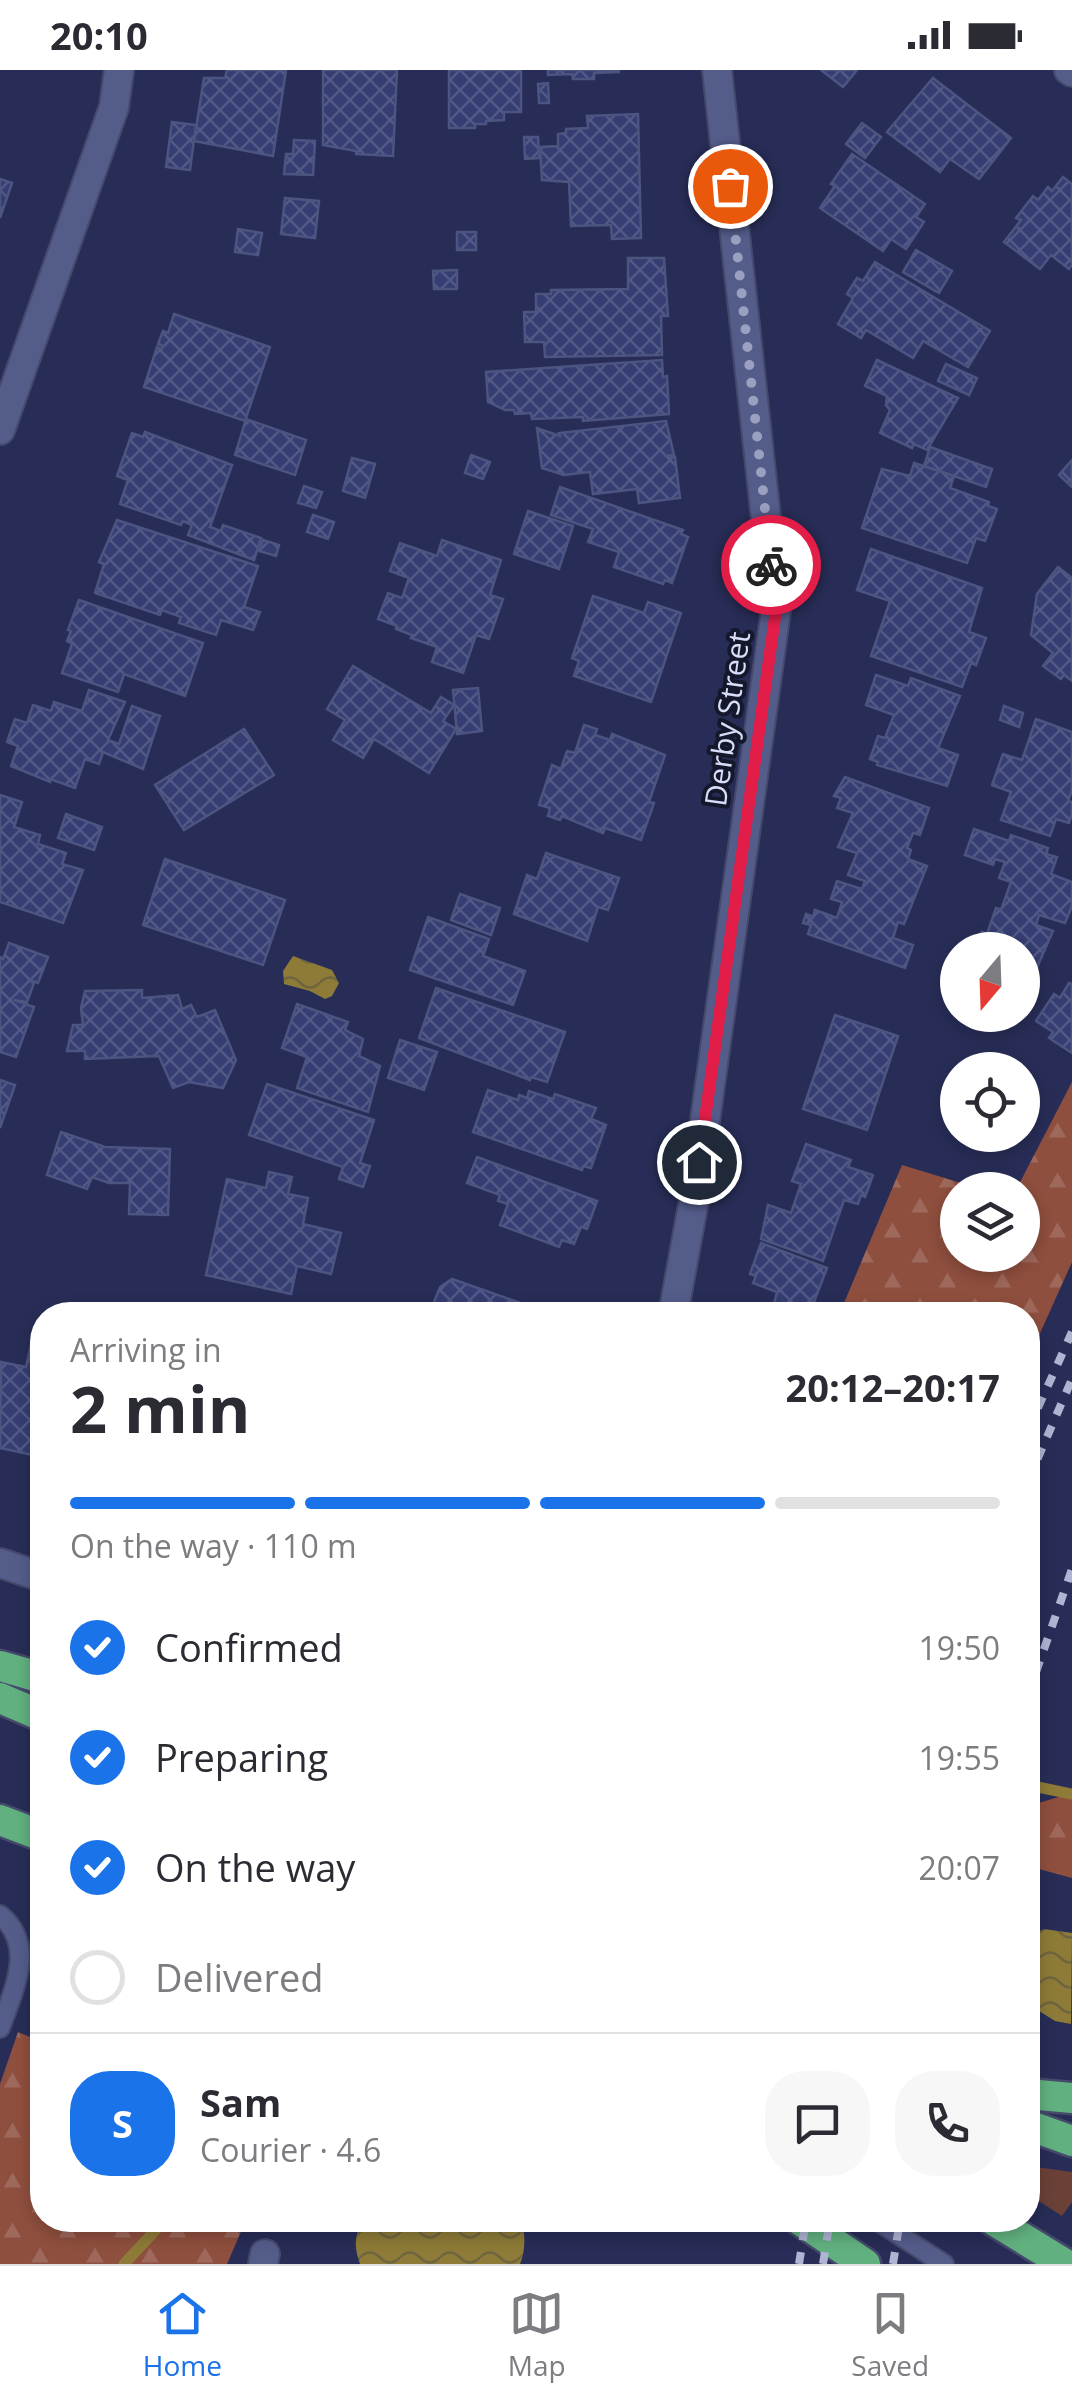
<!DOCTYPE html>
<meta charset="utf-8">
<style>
:root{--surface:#fff;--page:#f7f7f7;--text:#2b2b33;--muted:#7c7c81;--line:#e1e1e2;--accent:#1a73e8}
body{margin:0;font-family:"Open Sans",sans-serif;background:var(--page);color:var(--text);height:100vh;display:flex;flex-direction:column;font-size:38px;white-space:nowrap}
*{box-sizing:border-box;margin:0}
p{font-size:32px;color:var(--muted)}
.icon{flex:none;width:55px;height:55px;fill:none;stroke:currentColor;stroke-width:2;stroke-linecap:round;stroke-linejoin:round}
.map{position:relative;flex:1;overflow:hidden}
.details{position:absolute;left:30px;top:1232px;width:1010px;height:930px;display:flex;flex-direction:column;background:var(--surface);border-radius:40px;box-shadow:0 5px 15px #0003}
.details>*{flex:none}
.needle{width:65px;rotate:199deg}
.buttons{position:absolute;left:940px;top:862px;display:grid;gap:20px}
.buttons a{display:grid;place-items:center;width:100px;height:100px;border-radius:50%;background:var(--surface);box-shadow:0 5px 15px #0003;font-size:50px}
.pin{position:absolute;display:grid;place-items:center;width:85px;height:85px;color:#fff;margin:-42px;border:5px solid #fff;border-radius:50%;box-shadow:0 2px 10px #0007}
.courier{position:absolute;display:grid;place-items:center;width:100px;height:100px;margin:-50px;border:8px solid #e11d48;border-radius:50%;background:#fff;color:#222;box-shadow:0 2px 12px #0007}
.summary em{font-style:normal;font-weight:700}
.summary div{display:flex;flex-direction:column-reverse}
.summary{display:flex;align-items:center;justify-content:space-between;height:170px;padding:0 40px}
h1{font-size:65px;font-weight:700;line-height:75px}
.bar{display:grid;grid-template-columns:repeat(4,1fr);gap:15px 10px;align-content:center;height:120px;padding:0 40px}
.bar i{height:12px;border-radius:8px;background:var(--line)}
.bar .current{background:var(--accent)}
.bar p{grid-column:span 4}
.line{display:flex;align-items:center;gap:25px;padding:0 40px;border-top:2px solid var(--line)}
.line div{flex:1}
.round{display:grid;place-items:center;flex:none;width:105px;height:105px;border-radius:40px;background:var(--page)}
ol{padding:0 40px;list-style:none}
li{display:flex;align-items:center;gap:30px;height:110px}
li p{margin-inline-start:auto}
li .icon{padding:10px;border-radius:50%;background:var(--accent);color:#fff;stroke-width:4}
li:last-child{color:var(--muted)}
li i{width:55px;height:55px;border:5px solid var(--line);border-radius:50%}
.status{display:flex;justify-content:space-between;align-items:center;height:70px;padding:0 50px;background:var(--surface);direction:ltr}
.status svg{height:28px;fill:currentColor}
.tab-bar{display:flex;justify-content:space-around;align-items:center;height:140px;border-top:2px solid var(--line);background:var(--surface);font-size:28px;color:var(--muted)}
.tab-bar a{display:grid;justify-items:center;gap:5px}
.tab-bar .current{color:var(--accent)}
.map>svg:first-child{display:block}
.forest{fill:url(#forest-firs)}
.green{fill:#6b4137}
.water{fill:url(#water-waves)}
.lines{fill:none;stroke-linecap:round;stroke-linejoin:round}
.stream{stroke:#8d7b37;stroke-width:11}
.building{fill:url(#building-cross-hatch);stroke:#4c5480;stroke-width:2.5}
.service-casing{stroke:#45496c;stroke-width:22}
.minor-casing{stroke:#45496c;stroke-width:32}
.motorway-casing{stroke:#45496c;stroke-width:35}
.service{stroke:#545c8a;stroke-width:18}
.minor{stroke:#545c8a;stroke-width:28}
.motorway{stroke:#61b07f;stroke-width:30}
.rail{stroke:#afb4d3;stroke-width:8;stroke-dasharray:12 12;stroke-linecap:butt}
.done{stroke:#9aa0c0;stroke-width:10;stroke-dasharray:0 18}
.route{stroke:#e11d48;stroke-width:12}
.labels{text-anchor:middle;stroke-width:8;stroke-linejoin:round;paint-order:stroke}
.street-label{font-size:30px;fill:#d8def9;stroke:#15182b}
</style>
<div class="status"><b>20:10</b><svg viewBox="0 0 49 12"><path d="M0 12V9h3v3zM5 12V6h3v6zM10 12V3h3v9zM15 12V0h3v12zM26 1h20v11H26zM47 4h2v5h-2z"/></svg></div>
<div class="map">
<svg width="1072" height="2194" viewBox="0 0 1072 2194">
<defs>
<pattern id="forest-firs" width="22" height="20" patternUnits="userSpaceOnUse" patternTransform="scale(2.5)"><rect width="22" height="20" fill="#8f4f3e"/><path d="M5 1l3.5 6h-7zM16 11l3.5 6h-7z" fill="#9e685b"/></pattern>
<pattern id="water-waves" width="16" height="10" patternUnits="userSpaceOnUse" patternTransform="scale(2.5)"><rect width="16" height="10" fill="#8d7b37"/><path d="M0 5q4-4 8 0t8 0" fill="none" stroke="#6f653f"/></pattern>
<pattern id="building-cross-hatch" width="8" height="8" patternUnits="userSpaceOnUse" patternTransform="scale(2.5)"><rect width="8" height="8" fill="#353d72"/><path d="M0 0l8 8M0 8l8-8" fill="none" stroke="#525987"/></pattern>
</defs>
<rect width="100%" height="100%" fill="#282d57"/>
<!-- forest -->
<g class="forest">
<path d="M1072,1012V1192L1028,1290V1245H839L902,1095L984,1120H958V1185H1022V1120H1016Z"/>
<path d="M1072,1723V1808L1028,1796V1748L1032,1735Z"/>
<path d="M18,1962L42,1972V2150H246L227,2194H0V2014Z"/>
</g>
<!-- green -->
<path class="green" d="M1028,2096L1072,2102V2132L1062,2146L1028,2124L1031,2108Z"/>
<!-- water -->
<g class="water">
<path d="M293,886L332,900L339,913L332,926L325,929L310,921L284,914L283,901Z"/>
<path d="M1044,1859L1072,1863L1071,1954L1055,1951L1028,1934V1867Z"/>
<path d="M363,2150H519C527,2161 525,2182 520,2194H360C354,2178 354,2165 363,2150Z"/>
</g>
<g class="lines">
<!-- stream -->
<g class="stream">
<path d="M1028,1715L1072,1724"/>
<path d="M124,2194L165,2150"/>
</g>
</g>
<!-- building -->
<g class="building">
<path d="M227,0H286L273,86L194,71L204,8H225Z"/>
<path d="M323,0H397L393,86L356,84V81L323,75Z"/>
<path d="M449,0H521V42H504V50L486,51V54H475V58H449Z"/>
<path d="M548,0H619V2L594,3V9H573L572,4L548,5Z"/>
<path d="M821,0H857L843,17Z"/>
<path d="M933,8L1011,68L979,109L950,89L940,102L887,62Z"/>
<path d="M548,13L549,33H539L538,14Z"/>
<path d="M638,44L641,168L612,169L611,155L571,156L569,112L542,110L540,77L558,76V64L566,63V59L588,58L587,46Z"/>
<path d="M172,52L196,55L190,100L166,97Z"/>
<path d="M862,53L881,67L865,88L846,74Z"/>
<path d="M524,67H538L539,88L525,89Z"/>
<path d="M294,70L315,71L313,105L284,104L286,84H293Z"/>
<path d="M852,84L925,134L916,147L924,152L906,179L891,169L883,181L820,138L835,116L831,114Z"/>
<path d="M1063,107L1072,114V195L1069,199L1051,185L1040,199L1004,172L1021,150L1016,148L1033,126L1038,130L1048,117L1052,121Z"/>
<path d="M0,109L12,113L0,148Z"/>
<path d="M285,128L319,131L315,168L281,164Z"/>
<path d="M238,159L262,163L258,185L235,182Z"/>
<rect x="457" y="162" width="19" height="18"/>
<path d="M916,180L952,201L939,223L903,202Z"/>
<path d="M628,188H664L668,246H661L662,285L545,287L544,272H525L524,242H536V224H551V220L628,219Z"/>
<path d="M875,192L990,261L968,297L923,271L913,288L866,260L861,268L838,254L853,228L847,224L857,208L863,211Z"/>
<path d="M457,200V219H434L433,201Z"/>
<path d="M174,244L270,277L245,351L144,317L157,277L162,279L163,276L158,274L163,261L168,263Z"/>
<path d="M662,290L663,307L667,306L669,344L583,351V347L532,349L531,343L515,344L514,340H505L488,332L486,302Z"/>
<path d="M877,290L958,328L927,380L914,374L912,378L880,363L890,340L886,335L887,326L865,316Z"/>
<path d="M946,294L977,308L969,325L938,311Z"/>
<path d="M246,349L306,370L295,405L235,385Z"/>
<path d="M666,351L674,385L665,386L675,387L680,428L639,433L637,419L593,424L590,402L564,405L542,398L537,358L560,366L559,363Z"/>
<path d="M145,362L232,395L210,457L221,461L223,455L261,468L254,490L188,465L192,455L183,451L181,455L120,434L128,410L117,406L132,363L143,367Z"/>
<path d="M930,377L992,399L986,417L924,396Z"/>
<path d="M471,385L490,392L483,409L465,403Z"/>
<path d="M352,388L375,394L365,428L343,421Z"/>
<path d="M1072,390V417L1059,405Z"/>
<path d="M914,393L954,406L950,418L989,432L988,436L997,439L985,471L976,468L967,493L862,458L882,399L910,406Z"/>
<path d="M304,416L322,422L316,438L298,433Z"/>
<path d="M560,417L683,460L681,464L688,467L672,513L665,510L663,514L614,497L619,482L588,472L593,459L551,445Z"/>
<path d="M528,441L573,456L559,499L514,484Z"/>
<path d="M313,445L334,452L328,469L307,462Z"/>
<path d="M117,450L258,496L244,537L260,542L253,560L221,550L216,565L179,553L181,547L162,540L160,545L95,523L104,494L99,492Z"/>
<path d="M263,470L279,475L276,486L259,481Z"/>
<path d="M442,470L501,490L490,525L503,529L489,569L476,565L463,603L432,592L437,577L411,568L412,565L396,559L397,556L378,549L388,523L402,528L409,508L390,501L400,473L437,486Z"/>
<path d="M871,479L982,518L969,562L986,568L976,595L971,593L962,617L871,586L890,531L857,520Z"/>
<path d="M1058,497L1072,508V611L1064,605L1061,609L1043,596L1053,583L1031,565L1037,524Z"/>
<path d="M593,526L644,543L648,532L681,543L651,632L574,606L579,591L572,588Z"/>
<path d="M79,530L203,573L185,626L124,604L118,622L62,603L72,574L67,571L71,561L68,560Z"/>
<path d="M353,596L431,643L441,627L454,635L443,651L456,659L429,703L374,669L363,688L333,670L345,650L327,639Z"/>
<path d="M876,605L908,616L911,608L960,626L938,678L958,685L947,716L877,695L878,692L870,689L878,666L885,668L894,645L866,635Z"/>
<path d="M478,618L482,661L457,664L453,620Z"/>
<path d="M89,620L125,632L108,670L119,674L132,636L160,646L143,699L103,682L99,694L85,689L75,718L50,709V712L11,696L18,676L7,672L15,649L27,653L33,635L51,641L54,632L82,641Z"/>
<path d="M1004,636L1023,643L1019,657L1000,650Z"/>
<path d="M1036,649L1072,662V720L1068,731L1072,732V744L1069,753L1056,749L1050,766L1001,750L1011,722L992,715L1003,684L1022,690Z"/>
<path d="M584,655L597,659L595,665L610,670L612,664L665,685L649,732L654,733L641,770L605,758L603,763L562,746L560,750L548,746L550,738L539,735L552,695L561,699L567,681L575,683Z"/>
<path d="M244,659L274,705L184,760L155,715Z"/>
<path d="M845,707L929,738L920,765L913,763L907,778L911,780L908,789L927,796L904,854L898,852L893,868L913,875L905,898L808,864L811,855L803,853L806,844L813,847L815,840L837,848L842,832L831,829L837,811L862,819L865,811L848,805L857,783L838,777L853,743L837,738L841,728L834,726Z"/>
<path d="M0,725L22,732L14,757L40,765L38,774L66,783L62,794L83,800L63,853L0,832Z"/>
<path d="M66,744L102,757L94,780L58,768Z"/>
<path d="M974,759L1009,771L1011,765L1048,778L1046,784L1057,787L1051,804L1072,812V836L1065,853L1039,845L1036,855L1053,861L1035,902L1022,897V880H976L982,862L987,864L996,838L1001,840L1011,812L999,808L1005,792L995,789L993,795L965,785Z"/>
<path d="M546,783L619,808L608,840L598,837L587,871L514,844L527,805L537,809Z"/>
<path d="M165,789L285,830L263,895L143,855Z"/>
<path d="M460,824L500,838L491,865L451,850Z"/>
<path d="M428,847L489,869L483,886L525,901L513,935L410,900Z"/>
<path d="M9,873L48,887L38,913L30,910L34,913L27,932L14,930L34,937L16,987L0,982V887L3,889Z"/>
<path d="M958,884V918L947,915Z"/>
<path d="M1069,913L1072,914V983L1049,968L1053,962L1036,951L1054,924L1060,928Z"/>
<path d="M436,918L565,962L547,1012L531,1007L530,1010L419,968Z"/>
<path d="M142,920V928L178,925L182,939L191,935L197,947L215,940L236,990L223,1018L189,1012L173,1018L159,986L85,989V981H67L73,955H83L81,938L85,921Z"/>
<path d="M297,934L348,952L345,960L363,969L359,986L380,996L368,1042L297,1018L307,987L282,978Z"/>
<path d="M835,945L898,966L867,1060L803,1039Z"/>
<path d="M400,970L437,982L424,1020L388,1008Z"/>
<path d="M0,1010L15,1015L0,1058Z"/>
<path d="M267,1014L374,1050L360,1093L370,1096L363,1117L339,1109L343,1097L249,1065Z"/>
<path d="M488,1020L518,1030L519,1025L527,1028L529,1021L553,1029L555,1024L596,1038L591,1049L606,1055L591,1098L583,1096L582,1100L473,1062Z"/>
<path d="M61,1062L105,1077L170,1079L168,1145L129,1144L130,1113H109L92,1107L87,1119L47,1105Z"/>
<path d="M806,1074L851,1090L848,1097L873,1105L865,1127L861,1125L858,1134L844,1130L823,1191L761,1169L768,1135L791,1143L801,1114L792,1111Z"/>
<path d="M477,1087L597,1131L587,1159L581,1157L574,1174L562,1170L559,1177L500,1155L508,1134L498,1131L500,1125L467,1113Z"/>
<path d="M269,1102L292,1107L288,1124L308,1128L303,1154L341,1163L331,1204L297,1196L291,1224L206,1205L227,1109L266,1118Z"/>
<path d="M761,1173L827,1198L809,1245H771L777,1222L753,1213L756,1206L750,1204Z"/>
<path d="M452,1209L555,1245H440L434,1232L440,1217Z"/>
<path d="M42,1266V1387L0,1378L1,1292L26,1297L32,1270L41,1272Z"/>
</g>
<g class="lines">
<defs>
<g id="service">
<path d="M0,1845C37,1875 13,1922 0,1958"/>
<path d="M876,2150L944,2194"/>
</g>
<g id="minor">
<path d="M1069,0L1072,2"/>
<path d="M0,360L114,37L119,0"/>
<path d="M673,1245L694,1130L776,540L717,0"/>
<path d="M0,1493L42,1507"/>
<path d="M263,2194L265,2184"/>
</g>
<g id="motorway">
<path d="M0,1596L42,1608"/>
<path d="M0,1628L42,1646"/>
<path d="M0,1750L42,1766"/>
<path d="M1028,2024L1072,2028"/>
<path d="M1028,2055L1072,2071"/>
<path d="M800,2150L865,2194"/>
<path d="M993,2150L1065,2194"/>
</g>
</defs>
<!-- service casing -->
<use href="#service" class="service-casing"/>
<!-- minor casing -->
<use href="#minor" class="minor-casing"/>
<!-- motorway casing -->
<use href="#motorway" class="motorway-casing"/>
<!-- service -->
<use href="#service" class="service"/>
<!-- minor -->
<use href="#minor" class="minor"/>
<!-- motorway -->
<use href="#motorway" class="motorway"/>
<!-- rail -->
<g class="rail">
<path d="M1028,1360L1072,1262"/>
<path d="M1028,1411L1072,1309"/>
<path d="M1028,1625L1072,1499"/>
<path d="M799,2194L806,2150"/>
<path d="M823,2194L830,2150"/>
<path d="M893,2194L900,2150"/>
</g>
</g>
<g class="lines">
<!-- done -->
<path class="done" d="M730,116L771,495"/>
<!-- route -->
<path class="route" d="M699,1092L776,540L771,495"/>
</g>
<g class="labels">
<!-- street labels -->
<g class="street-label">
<text transform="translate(728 649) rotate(-82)" y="10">Derby Street</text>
</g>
</g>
</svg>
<div class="buttons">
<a><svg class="needle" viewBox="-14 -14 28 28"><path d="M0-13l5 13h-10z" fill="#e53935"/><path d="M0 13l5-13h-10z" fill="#7c7c81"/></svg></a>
<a><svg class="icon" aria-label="locate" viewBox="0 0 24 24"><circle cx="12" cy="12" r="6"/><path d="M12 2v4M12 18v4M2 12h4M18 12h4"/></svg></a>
<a><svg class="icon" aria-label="layers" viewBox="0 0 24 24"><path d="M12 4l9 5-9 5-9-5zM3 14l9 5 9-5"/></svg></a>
</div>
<div class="pin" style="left:730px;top:116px;background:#ea580c"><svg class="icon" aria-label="bag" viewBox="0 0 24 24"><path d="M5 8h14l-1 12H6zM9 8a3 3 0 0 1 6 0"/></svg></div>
<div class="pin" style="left:699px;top:1092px;background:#1f2937"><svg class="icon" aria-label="home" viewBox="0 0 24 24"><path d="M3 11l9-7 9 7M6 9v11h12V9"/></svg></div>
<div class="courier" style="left:771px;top:495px"><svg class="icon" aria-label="bike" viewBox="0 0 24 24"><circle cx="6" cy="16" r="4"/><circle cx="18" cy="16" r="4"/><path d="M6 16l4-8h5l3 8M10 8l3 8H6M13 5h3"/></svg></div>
<section class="details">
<div class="summary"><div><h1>2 min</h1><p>Arriving in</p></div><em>20:12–20:17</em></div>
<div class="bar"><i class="current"></i><i class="current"></i><i class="current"></i><i></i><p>On the way · 110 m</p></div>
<ol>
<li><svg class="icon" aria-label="check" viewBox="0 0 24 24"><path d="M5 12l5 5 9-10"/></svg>Confirmed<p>19:50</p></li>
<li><svg class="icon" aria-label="check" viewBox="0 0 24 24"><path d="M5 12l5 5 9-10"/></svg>Preparing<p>19:55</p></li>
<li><svg class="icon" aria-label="check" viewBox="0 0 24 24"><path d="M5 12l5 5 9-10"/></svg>On the way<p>20:07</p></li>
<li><i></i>Delivered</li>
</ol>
<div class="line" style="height:180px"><b class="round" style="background:var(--accent);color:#fff">S</b><div><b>Sam</b><p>Courier · 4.6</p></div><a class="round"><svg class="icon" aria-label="chat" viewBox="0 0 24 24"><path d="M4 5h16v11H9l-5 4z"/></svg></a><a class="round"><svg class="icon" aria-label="phone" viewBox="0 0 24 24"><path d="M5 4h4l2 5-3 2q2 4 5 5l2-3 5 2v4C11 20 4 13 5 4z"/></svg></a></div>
</section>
</div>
<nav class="tab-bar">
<a class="current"><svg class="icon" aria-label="home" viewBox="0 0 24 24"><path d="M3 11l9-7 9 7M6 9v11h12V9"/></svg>Home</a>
<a><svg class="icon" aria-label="map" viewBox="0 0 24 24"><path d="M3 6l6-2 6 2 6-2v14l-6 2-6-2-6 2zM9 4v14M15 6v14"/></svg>Map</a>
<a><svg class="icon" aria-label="saved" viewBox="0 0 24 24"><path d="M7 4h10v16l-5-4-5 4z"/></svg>Saved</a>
</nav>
